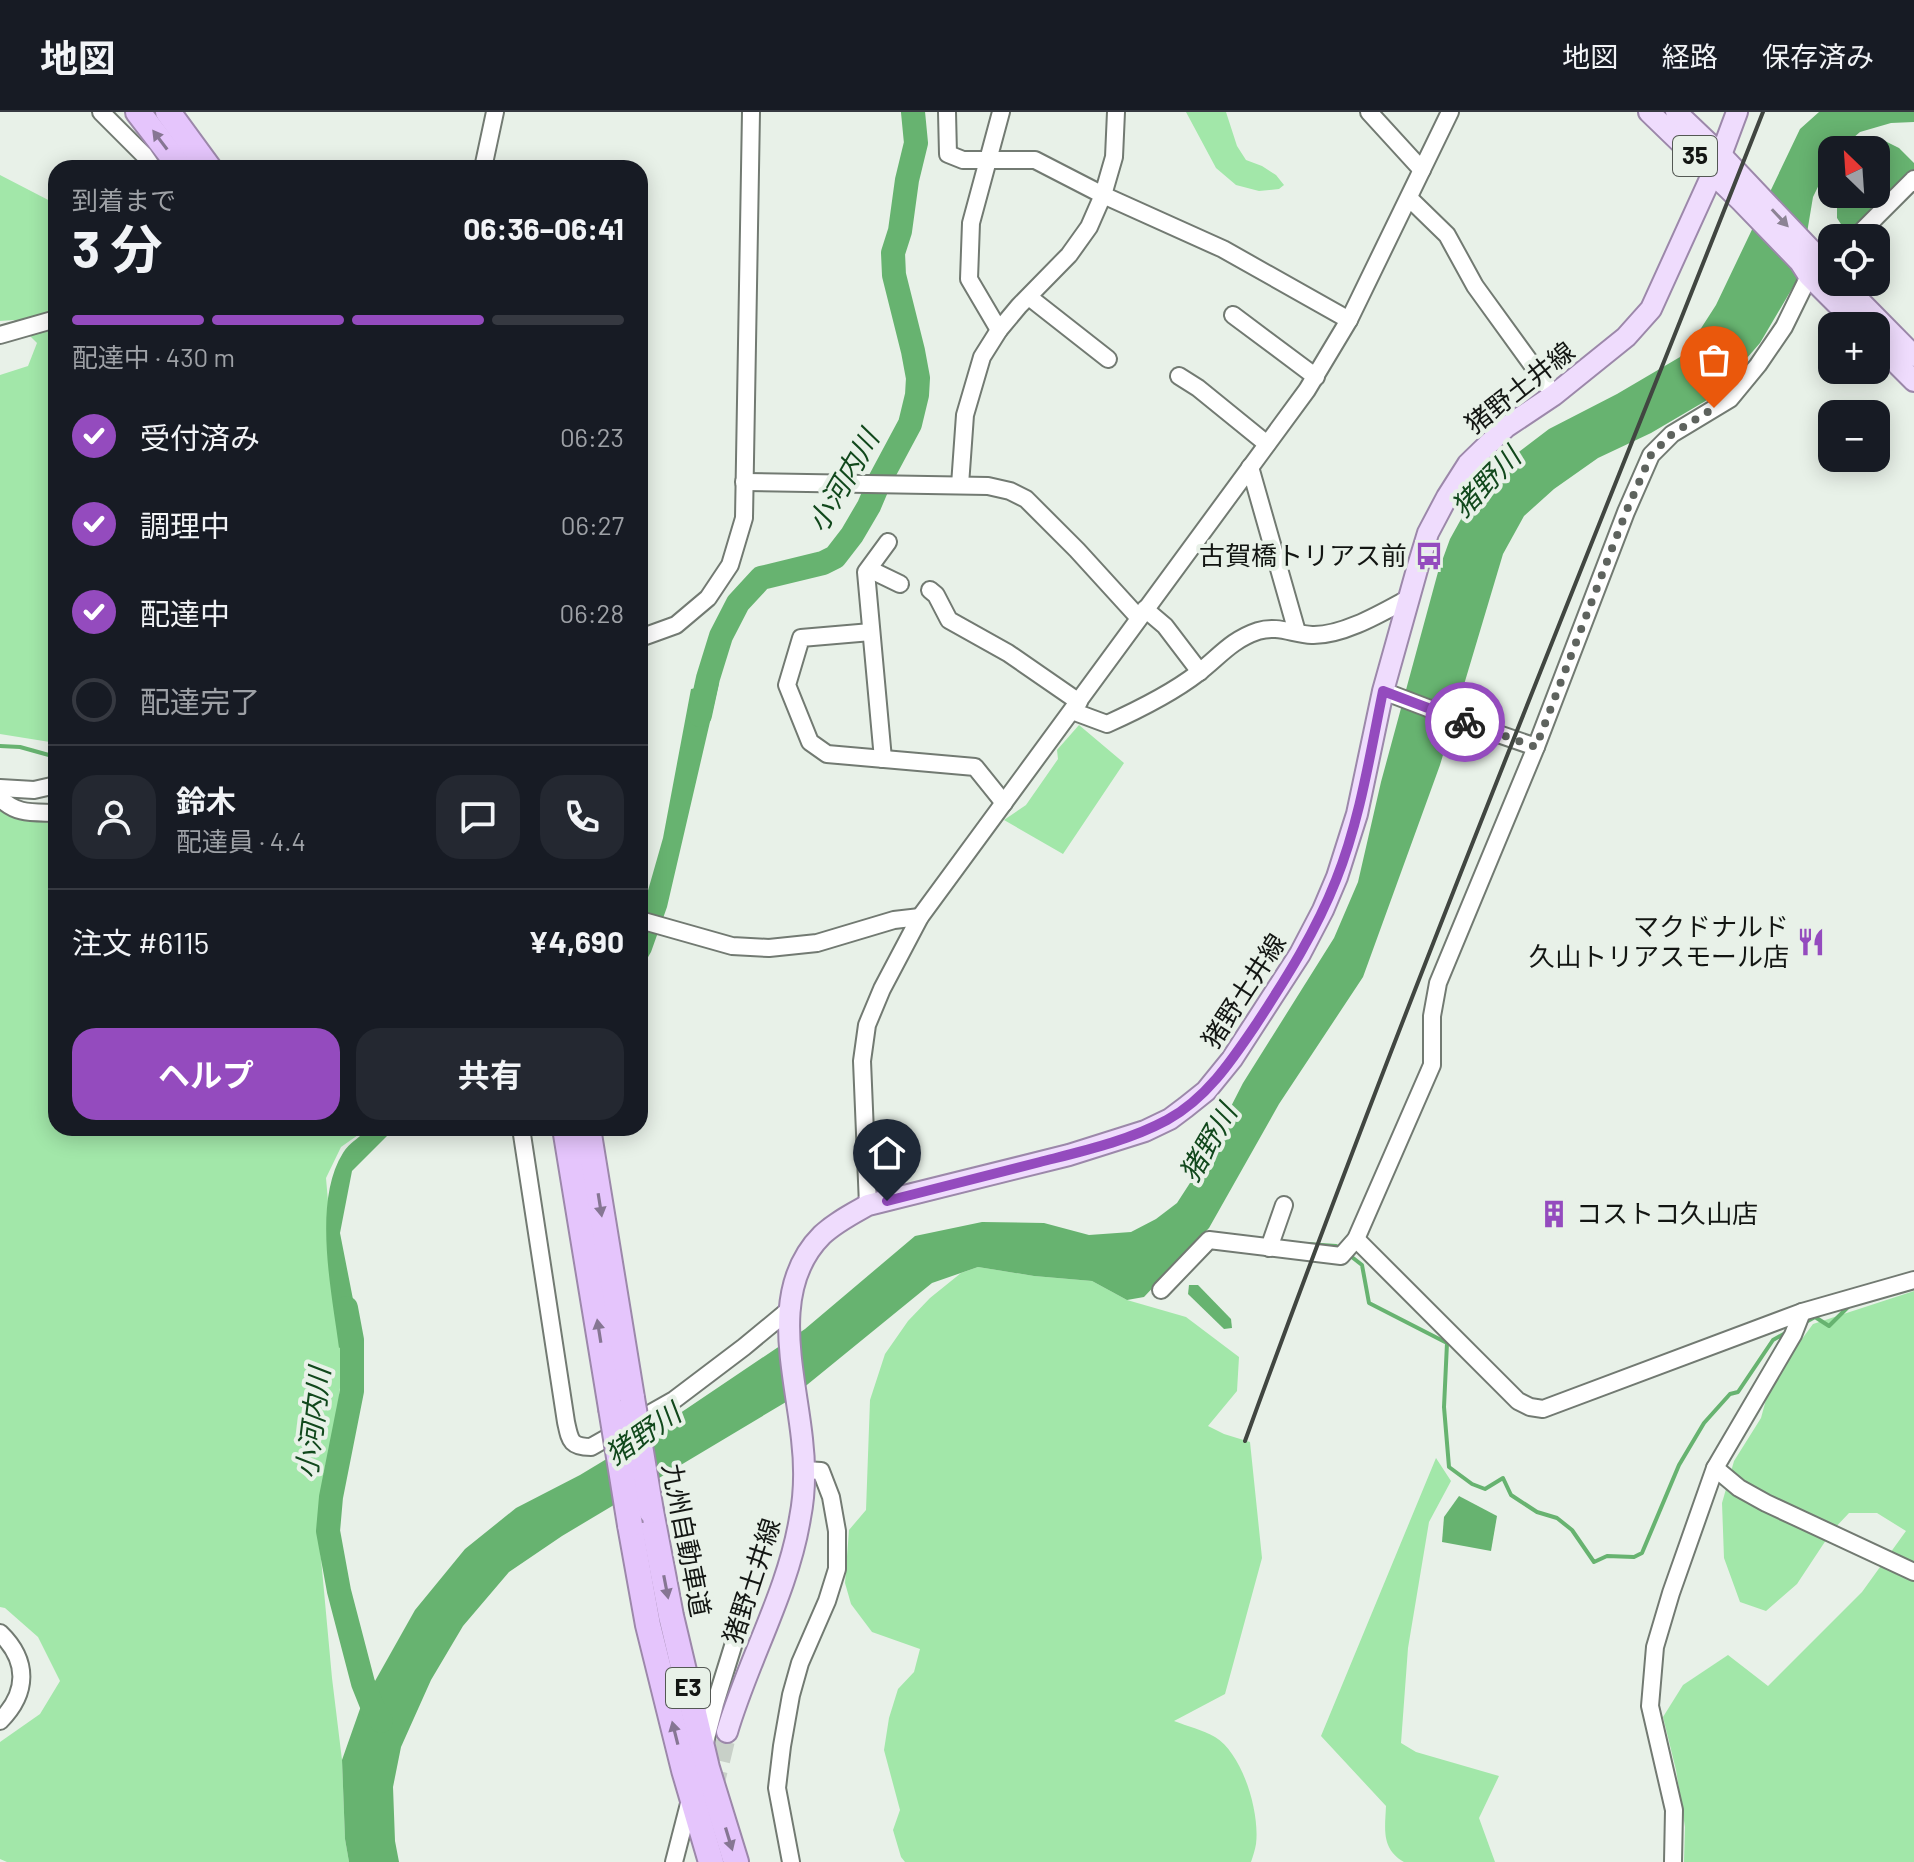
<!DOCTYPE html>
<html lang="ja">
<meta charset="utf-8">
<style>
:root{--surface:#171b24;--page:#242831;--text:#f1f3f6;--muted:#9ea1a6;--line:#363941;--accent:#944bbe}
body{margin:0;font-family:Barlow,"Noto Sans JP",sans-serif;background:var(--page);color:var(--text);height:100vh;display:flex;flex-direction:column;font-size:30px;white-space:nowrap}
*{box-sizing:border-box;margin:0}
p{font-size:26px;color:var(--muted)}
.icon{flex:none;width:44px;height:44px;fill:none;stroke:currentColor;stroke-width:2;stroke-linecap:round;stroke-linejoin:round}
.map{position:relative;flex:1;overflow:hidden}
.side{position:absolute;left:48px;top:48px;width:600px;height:976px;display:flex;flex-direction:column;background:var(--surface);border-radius:24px;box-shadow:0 4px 20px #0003}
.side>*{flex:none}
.needle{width:52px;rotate:335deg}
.tools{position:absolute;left:1818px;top:24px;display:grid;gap:16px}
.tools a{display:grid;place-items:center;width:72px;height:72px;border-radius:16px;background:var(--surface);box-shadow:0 4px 20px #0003;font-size:40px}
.pin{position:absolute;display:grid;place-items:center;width:68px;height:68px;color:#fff;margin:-82px -34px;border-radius:50% 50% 50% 0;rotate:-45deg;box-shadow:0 0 8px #0007}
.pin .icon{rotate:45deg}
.courier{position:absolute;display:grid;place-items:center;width:80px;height:80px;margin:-40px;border:6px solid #944bbe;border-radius:50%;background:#fff;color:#222;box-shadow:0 2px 10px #0007}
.headline em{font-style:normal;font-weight:700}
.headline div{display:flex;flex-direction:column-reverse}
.headline{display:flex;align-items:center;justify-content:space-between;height:136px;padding:0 24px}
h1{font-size:52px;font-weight:700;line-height:60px}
.bar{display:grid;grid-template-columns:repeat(4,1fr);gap:12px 8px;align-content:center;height:96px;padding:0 24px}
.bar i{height:10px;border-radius:6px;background:var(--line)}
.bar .current{background:var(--accent)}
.bar p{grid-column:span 4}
.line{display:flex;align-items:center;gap:20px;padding:0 24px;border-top:2px solid var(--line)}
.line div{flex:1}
.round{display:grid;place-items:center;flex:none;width:84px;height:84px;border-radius:24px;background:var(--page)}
ol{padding:0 24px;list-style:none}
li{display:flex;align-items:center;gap:24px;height:88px}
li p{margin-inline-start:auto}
li .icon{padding:8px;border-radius:50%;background:var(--accent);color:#fff;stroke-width:4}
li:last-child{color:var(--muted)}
li i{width:44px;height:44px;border:4px solid var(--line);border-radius:50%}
.primary-button{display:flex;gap:16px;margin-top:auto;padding:16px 24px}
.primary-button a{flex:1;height:92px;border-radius:24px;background:var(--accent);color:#fff;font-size:32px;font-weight:700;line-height:92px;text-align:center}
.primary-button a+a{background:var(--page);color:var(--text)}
header{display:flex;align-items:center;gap:48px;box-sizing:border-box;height:112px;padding:0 40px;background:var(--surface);border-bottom:2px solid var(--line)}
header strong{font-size:38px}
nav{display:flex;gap:44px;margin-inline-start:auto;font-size:28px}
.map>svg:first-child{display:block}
.green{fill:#a2e7a9}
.water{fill:#67b370}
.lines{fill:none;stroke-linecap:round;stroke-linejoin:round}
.stream{stroke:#67b370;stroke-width:4}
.river{stroke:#67b370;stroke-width:24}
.major-tunnel{stroke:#c8d0c8;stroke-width:20;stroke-dasharray:20 10;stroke-linecap:butt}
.minor-casing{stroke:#727a72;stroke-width:20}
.major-casing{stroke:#9c88aa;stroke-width:24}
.highway-casing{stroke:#9c88aa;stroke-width:28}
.minor{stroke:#fff;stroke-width:16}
.major{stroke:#efdcfd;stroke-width:20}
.highway{stroke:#e5c5fc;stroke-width:24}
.rail{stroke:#414641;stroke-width:4}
.highway-bridge-casing{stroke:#9c88aa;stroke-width:28;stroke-linecap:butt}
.highway-bridge{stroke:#e5c5fc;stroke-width:24}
.oneway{fill:#867693}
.oneway2{fill:#8c8394}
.done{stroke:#5e635e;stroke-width:8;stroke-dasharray:0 14.4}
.route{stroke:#944bbe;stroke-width:10}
.labels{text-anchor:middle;stroke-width:8;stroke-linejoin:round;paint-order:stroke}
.shield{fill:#e8f1e8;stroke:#535853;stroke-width:2}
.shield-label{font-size:24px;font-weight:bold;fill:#131613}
.street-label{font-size:26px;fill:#131613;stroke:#e8f1e8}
.poi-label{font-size:26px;fill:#131613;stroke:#e8f1e8;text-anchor:end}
.water-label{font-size:28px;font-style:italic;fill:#11481c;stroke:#e8f1e8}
</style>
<header>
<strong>地図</strong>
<nav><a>地図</a><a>経路</a><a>保存済み</a></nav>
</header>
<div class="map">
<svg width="1914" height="1750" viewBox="0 0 1914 1750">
<rect width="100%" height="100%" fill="#e8f1e8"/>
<!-- green -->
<g class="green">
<path d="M1186,0H1226L1237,34L1246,48L1262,54L1276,63L1284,73L1279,77L1259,79L1236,73L1216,56Z"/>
<path d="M0,63L56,92V631L0,622V263L28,254L37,231L14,208L0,209Z"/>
<path d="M1079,613L1124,651L1063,742L1004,708L1026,693L1058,647L1057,638Z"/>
<path d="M0,698L56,713V1016H368L341,1035L326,1066L333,1148L344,1231L337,1309L325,1355L318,1414L332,1566L342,1648L345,1727L349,1750H7L0,1747V1630L40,1602L60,1569L38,1525L5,1496L0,1495Z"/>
<path d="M978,1155L1034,1164L1092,1169L1127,1188L1186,1205L1239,1245L1237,1279L1208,1314L1224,1322L1250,1330L1262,1446L1225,1582L1174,1609C1187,1614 1203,1618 1215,1625C1243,1642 1260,1701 1256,1732C1255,1738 1253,1744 1251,1750H905L901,1745L893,1718L900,1698L884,1638L889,1606L898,1577L914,1560L920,1537L872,1520L851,1492L845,1471L849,1418L866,1398L870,1288L885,1242L908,1209L930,1186L961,1161Z"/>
<path d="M1914,1179V1750H1684L1685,1715L1676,1658L1663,1605L1683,1573L1728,1543L1768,1574L1862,1480L1906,1419L1877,1401H1849L1832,1419L1797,1472L1766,1499L1740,1490L1724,1446L1722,1391L1734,1349L1761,1306L1771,1269L1813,1212Z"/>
<path d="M1436,1346L1451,1369L1429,1410L1408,1536L1401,1631L1416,1640L1499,1664L1479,1706L1495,1750H1404C1381,1737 1385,1717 1386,1694L1321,1624Z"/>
</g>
<!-- water -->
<g class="water">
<path d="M1819,0H1914V10L1891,11L1860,20L1839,38H1832V46L1813,85L1800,163L1760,231L1714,284L1651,321L1598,346L1554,377L1524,404L1503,442L1440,653L1363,865L1279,992L1209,1116L1144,1185L1127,1188L1092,1169L1034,1164L978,1155L932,1171L786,1290L562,1424L509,1460L463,1514L431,1568L401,1635L393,1675L395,1729L399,1750H349L345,1727L342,1648L361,1594L415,1498L465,1437L516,1396L580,1363L658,1316L805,1217L915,1124L982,1110L1044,1111L1089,1123L1131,1120L1156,1107L1177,1091L1199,1057L1243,971L1334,826L1358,770L1381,670L1438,460L1450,427L1475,382L1503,352L1549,317L1617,282L1680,245L1689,235L1716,193L1800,17Z"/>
<path d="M1885,29L1899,36L1914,51V59L1848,123L1837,106V84L1838,82H1876V38H1867Z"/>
<path d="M719,571L667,795L651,840L640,859V826L647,782L663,726L691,577Z"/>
<path d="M371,1016H395L352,1059L340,1121L360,1223L339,1236C332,1181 312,1090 343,1041C349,1031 362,1023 371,1016Z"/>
<path d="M1189,1173H1198L1231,1207L1232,1216L1224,1217L1188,1182Z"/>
<path d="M1459,1384L1497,1404L1491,1439L1442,1430L1444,1405Z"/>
</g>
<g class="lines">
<!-- stream -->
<g class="stream">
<path d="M0,634L20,635L56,645"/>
<path d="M1307,1132L1336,1134L1341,1137"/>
<path d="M1348,1142L1362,1153L1369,1191L1447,1231L1444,1295L1449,1355L1472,1372L1485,1377L1503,1366L1511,1383L1537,1400L1557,1406L1572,1418L1594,1450L1607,1444L1634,1445L1642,1441L1679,1353L1704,1311L1730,1282L1738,1280L1773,1228L1789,1219"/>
<path d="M1804,1211L1815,1205L1829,1214L1850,1193"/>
</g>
<!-- river -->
<g class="river">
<path d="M700,603L708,566L721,524L738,491L761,466L823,451L835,445L852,423L869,394L880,368L910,312L917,283L918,266L913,239L894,163L893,141L900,119L907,68L916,31L913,0"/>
<path d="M346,1196L352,1228V1279L331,1385L328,1419L339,1479L363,1571L373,1596L381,1609"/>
</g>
<!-- major-tunnel -->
<path class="major-tunnel" d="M713,1678L727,1620"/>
<defs>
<g id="minor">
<path d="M101,0L144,43L153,56"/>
<path d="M947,0L948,42L963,48H1035L1103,83L1223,137L1349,208"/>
<path d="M1369,0L1422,58"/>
<path d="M483,56L495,0"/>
<path d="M1409,86L1447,123L1475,174L1554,283"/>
<path d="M1855,126L1914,67"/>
<path d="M1029,185L1108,247"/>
<path d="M1233,203L1316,265"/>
<path d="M999,218L969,167L971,111L1001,0"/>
<path d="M0,223L56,207"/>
<path d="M1179,264L1198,276L1267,332"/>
<path d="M1250,355L1297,520"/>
<path d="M744,370L988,374L1010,379L1026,387L1077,438L1139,506"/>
<path d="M960,373L965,303L982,245L999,218L1019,194L1069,143L1089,115L1103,83L1114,45L1116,0"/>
<path d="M869,457L900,472"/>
<path d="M930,478L936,483L949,508L1008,541L1079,590"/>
<path d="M1145,497L1165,514L1200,560"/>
<path d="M871,520L801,526L787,573L810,630L827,642L975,655L1004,691"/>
<path d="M640,526L676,513L708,486L730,453L744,406L751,0"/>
<path d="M1383,579L1475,614L1536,635"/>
<path d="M1072,599L1107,612C1138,598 1171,582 1198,561C1219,545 1231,528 1258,519C1277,513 1293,522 1312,523C1343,524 1383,500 1409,486"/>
<path d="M883,647L866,460L888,430"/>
<path d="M0,676L34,678L56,673"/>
<path d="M0,686C17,703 33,700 56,701"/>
<path d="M640,808L732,834L769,836L817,831L894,808L920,805"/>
<path d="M521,1016L566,1310C570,1328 570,1335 591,1335L674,1288L744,1235L790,1197"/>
<path d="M868,1093L862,949L867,913L882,877L920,805L1307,278L1349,208L1450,0"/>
<path d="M1356,1127L1518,1289L1530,1295L1543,1297L1802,1200L1914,1168"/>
<path d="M1269,1136L1284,1093"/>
<path d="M1161,1178L1209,1128L1341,1144L1356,1127L1432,953V904L1438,871L1536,635L1626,400L1651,343L1672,322L1730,287L1758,253L1784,215L1809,164"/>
<path d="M1715,1356L1739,1376L1766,1391L1914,1460"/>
<path d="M0,1521C29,1549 28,1581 0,1609"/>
<path d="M704,1634L715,1592L742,1505"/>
<path d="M674,1750L690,1688"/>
<path d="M791,1750L777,1676L782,1634L791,1583L800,1551L827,1489L837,1457V1419L831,1385L821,1359L804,1358"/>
<path d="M1673,1750L1674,1698L1650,1594L1655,1535L1671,1481L1715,1356L1793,1223L1802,1200"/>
</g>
<g id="major">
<path d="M1649,0L1741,89L1800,150L1809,164L1859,214"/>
<path d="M1676,0L1721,43L1832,160"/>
<path d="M1841,170L1914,244"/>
<path d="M1876,231L1914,269"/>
<path d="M727,1620C748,1548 788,1480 800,1406C805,1381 805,1353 802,1327C795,1260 768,1177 822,1123C836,1110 852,1102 868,1093L1069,1043L1145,1019L1170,1007L1186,995L1206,979L1232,947L1300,842L1323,798L1337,765L1357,702L1383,579L1418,454L1428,421L1447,385L1468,352L1506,315L1554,283L1626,225L1651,197L1721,43L1737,0"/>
</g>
<g id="highway">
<path d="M138,0L181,56"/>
<path d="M168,0L209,56"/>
<path d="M565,1016L611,1296"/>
<path d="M588,1016L632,1286"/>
<path d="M651,1399L671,1504L707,1656L736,1750"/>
<path d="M630,1413L648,1513L684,1658L711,1750"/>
</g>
</defs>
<!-- minor casing -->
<use href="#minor" class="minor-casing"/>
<!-- major casing -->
<use href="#major" class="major-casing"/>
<!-- highway casing -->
<use href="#highway" class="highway-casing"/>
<!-- minor -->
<use href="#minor" class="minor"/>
<!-- major -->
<use href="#major" class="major"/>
<!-- highway -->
<use href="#highway" class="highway"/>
<!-- rail -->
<path class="rail" d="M1245,1329C1407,882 1589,442 1763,0"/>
<defs>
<g id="highway-bridge">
<path d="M632,1286L651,1399"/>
<path d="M611,1296L630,1413"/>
</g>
</defs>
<!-- highway-bridge casing -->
<use href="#highway-bridge" class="highway-bridge-casing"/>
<!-- highway-bridge -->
<use href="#highway-bridge" class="highway-bridge"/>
</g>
<!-- one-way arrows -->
<defs><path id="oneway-solid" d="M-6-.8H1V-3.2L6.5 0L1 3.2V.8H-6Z" transform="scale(2)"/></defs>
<g class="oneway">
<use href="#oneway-solid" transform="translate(160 28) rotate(-127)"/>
<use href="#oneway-solid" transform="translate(600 1093) rotate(81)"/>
<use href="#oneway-solid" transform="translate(599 1219) rotate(-99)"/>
<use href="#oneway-solid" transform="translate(666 1475) rotate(79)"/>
<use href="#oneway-solid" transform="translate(675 1621) rotate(-104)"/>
<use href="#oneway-solid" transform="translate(729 1727) rotate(73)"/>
</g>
<use class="oneway2" href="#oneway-solid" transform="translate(1780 106) rotate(47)"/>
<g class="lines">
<!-- done -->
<path class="done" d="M1465,610L1536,635L1626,400L1651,343L1672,322L1714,296"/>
<!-- route -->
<path class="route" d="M887,1089C938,1076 989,1063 1040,1050C1083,1039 1128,1029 1167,1008C1207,986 1232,948 1257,911C1287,865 1316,819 1336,768C1360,708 1370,642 1383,579L1465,610"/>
</g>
<!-- icons -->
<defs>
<symbol id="bus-bare" viewBox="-9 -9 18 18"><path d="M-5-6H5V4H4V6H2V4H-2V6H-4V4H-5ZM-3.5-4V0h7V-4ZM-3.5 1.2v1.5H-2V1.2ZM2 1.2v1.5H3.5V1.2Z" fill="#944bbe" stroke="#e8f1e8" stroke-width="2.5" paint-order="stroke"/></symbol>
<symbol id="restaurant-bare" viewBox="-9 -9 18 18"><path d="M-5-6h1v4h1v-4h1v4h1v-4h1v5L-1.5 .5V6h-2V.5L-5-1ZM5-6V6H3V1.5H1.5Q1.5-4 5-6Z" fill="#944bbe" stroke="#e8f1e8" stroke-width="2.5" paint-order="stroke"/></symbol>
<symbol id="building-bare" viewBox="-9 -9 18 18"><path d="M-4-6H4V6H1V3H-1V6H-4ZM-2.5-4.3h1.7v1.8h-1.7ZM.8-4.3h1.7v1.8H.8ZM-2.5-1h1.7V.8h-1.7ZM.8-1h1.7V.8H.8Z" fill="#944bbe" stroke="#e8f1e8" stroke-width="2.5" paint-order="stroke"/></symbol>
</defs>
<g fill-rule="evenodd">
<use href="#bus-bare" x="1409" y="424" width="40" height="40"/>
<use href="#restaurant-bare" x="1791" y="810" width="40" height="40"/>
<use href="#building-bare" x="1534" y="1082" width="40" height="40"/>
</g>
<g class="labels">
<!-- shield labels -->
<g class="shield">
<rect x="1673" y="24" width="44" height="40" rx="6"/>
<rect x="666" y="1556" width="44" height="40" rx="6"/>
</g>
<g class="shield-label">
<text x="1695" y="52">35</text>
<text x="688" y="1584">E3</text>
</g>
<!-- street labels -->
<g class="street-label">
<text transform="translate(1520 276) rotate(-38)" y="9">猪野土井線</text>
<text transform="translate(1244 879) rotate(-57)" y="9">猪野土井線</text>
<text transform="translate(686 1428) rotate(79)" y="9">九州自動車道</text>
<text transform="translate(752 1469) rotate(-72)" y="9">猪野土井線</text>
</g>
<!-- poi labels -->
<g class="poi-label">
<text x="1407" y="453">古賀橋トリアス前</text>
<text x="1789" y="824">マクドナルド<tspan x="1789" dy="30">久山トリアスモール店</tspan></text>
<text x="1576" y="1111" text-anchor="start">コストコ久山店</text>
</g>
<!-- water labels -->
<g class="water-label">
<text transform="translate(843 369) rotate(-60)" y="10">小河内川</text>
<text transform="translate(1486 370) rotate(-46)" y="10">猪野川</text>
<text transform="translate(1208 1031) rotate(-60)" y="10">猪野川</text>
<text transform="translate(313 1311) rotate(-83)" y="10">小河内川</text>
<text transform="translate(643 1322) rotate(-35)" y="10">猪野川</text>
</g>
</g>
</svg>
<div class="tools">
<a><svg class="needle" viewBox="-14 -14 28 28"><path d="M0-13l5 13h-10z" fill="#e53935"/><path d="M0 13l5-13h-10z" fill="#9ea1a6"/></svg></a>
<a><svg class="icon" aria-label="locate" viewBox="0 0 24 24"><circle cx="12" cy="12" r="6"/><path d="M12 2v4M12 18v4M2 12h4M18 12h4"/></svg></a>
<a>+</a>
<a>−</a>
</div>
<div class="pin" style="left:1714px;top:296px;background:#ea580c"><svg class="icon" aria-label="bag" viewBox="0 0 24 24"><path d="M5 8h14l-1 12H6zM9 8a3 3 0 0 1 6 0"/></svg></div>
<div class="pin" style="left:887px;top:1089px;background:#1f2937"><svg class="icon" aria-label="home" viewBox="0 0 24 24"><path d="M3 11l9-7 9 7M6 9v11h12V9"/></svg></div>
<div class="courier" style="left:1465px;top:610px"><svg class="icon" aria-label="bike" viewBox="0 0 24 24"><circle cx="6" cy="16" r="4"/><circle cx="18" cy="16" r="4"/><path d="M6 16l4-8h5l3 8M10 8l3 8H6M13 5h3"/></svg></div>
<section class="side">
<div class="headline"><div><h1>3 分</h1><p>到着まで</p></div><em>06:36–06:41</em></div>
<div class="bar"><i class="current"></i><i class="current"></i><i class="current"></i><i></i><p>配達中 · 430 m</p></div>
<ol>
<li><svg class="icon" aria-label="check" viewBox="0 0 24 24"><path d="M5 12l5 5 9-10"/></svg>受付済み<p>06:23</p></li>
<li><svg class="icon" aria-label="check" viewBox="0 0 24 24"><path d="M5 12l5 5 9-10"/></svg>調理中<p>06:27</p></li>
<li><svg class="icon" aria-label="check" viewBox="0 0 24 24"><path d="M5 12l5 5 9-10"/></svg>配達中<p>06:28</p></li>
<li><i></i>配達完了</li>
</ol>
<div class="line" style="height:144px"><a class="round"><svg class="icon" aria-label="person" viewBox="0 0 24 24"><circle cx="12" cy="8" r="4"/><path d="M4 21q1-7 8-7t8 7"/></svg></a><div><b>鈴木</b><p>配達員 · 4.4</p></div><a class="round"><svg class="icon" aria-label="chat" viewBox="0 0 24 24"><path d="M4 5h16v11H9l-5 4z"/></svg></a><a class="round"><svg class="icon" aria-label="phone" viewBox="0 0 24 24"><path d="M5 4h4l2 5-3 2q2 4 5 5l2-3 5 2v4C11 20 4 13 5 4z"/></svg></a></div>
<div class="line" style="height:104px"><div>注文 #6115</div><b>¥4,690</b></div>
<div class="primary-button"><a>ヘルプ</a><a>共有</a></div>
</section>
</div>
